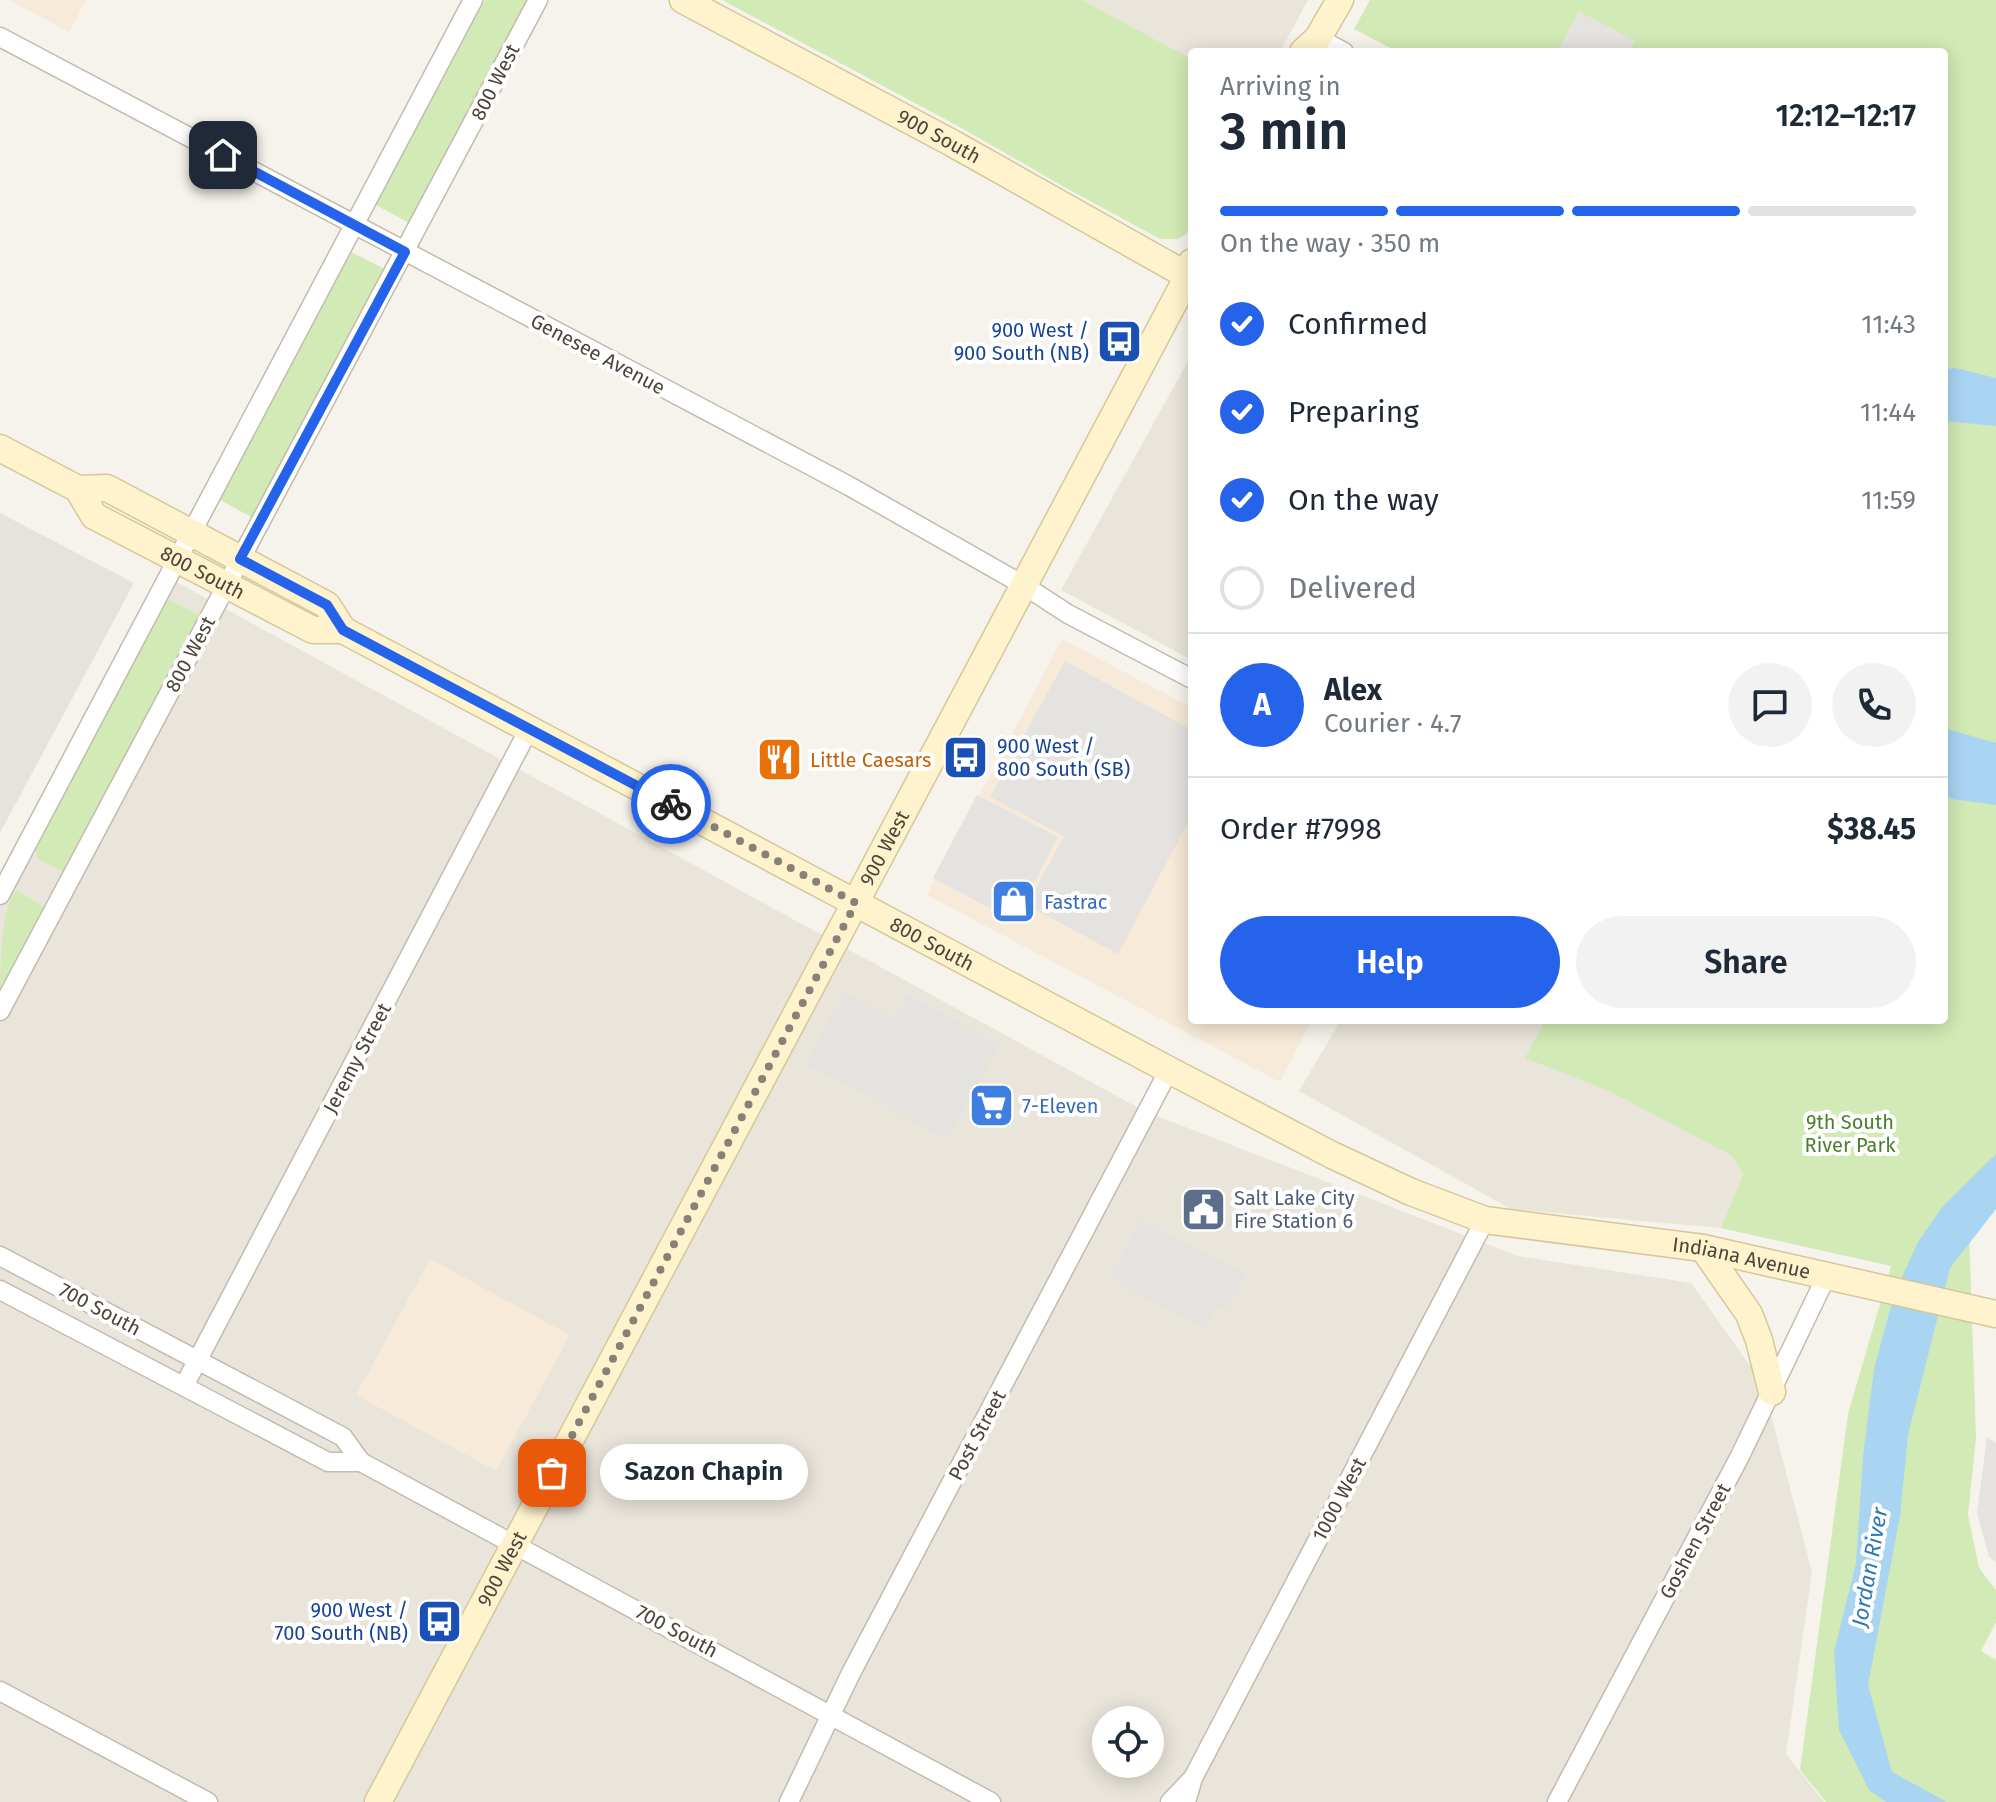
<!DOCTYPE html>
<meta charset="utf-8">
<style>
:root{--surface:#fff;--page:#f2f2f3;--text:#1f2937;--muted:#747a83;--line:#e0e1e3;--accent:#2563eb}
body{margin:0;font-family:"Fira Sans",sans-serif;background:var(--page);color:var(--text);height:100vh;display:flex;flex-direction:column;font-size:30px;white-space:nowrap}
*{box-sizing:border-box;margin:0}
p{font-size:26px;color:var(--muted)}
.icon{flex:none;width:44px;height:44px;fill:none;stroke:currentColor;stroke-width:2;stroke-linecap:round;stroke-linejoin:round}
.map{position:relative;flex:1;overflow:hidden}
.side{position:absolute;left:1188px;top:48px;width:760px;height:976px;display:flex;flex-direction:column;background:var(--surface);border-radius:8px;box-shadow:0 4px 20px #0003}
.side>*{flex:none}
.buttons{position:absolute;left:1092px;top:1706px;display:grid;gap:16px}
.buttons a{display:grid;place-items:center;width:72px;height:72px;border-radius:50%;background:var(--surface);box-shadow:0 4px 20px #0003;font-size:40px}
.pin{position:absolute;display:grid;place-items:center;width:68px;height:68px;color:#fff;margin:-34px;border-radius:16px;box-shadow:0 4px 12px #0006}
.courier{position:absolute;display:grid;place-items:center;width:80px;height:80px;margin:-40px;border:6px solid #2563eb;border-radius:50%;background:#fff;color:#222;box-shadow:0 2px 10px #0007}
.bubble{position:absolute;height:56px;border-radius:28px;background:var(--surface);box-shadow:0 4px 20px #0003;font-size:26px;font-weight:600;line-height:56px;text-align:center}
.overview em{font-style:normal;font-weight:600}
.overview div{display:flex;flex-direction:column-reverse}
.overview{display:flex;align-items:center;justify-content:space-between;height:136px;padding:0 32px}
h1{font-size:52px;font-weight:600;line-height:60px}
.bar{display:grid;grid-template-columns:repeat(4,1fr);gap:12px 8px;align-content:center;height:96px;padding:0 32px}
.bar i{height:10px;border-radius:6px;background:var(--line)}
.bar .current{background:var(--accent)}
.bar p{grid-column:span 4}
.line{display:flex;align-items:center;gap:20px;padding:0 32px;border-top:2px solid var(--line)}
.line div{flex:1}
.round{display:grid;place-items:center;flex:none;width:84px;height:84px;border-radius:42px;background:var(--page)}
ol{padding:0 32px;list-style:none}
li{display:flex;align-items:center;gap:24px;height:88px}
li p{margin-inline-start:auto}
li .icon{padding:8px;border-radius:50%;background:var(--accent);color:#fff;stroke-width:4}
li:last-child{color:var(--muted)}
li i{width:44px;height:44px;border:4px solid var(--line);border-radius:50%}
.cta{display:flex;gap:16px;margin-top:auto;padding:16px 32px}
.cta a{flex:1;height:92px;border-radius:48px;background:var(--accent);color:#fff;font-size:32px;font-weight:600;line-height:92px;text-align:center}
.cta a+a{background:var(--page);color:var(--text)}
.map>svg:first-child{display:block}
.residential{fill:#eae5da;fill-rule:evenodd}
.commercial{fill:#f7ead8}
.industrial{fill:#e6e2dd}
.green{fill:#d2eab5}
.parking{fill:#e5e3e0}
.water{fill:#a9d4f2}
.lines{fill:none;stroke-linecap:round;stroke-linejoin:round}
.street-casing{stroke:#c2bbae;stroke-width:21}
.secondary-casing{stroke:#d6c79b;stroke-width:29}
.street{stroke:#fff;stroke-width:18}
.secondary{stroke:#fff3cd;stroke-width:26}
.done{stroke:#878178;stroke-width:8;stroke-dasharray:0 14.4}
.route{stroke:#2563eb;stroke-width:10}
.labels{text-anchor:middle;stroke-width:8;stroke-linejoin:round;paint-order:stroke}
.street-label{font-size:20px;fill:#4b4439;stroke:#fff}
.transit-label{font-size:20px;fill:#164399;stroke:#fff;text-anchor:end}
.food-label{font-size:20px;fill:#c56008;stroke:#fff;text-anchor:start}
.shop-label{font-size:20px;fill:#366cbe;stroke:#fff;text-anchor:start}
.park-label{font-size:20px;fill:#4a7f2a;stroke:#fff}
.service-label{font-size:20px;fill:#4e5e75;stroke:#fff;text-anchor:start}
.water-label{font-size:22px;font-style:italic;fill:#2e7ab2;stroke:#fff}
</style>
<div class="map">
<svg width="1996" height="1802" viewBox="0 0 1996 1802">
<rect width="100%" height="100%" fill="#f6f3ec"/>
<!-- residential -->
<g class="residential">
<path d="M1082,0H1308L1280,52H1192V59Z"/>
<path d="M1192,354V660L1061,590Z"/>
<path d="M160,573L1144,1111L1518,1256L1691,1283L1763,1384L1812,1572L1786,1754L1824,1802H0V873ZM1106,1720H1150V1764H1106Z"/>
<path d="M1341,1020H1558L1731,1155L1743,1174L1721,1228L1511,1209L1299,1091Z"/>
</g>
<!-- commercial -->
<g class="commercial">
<path d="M9,0H86L69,32Z"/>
<path d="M1062,639L1192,708V1020H1312L1280,1082L927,895Z"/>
<path d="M430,1259L570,1335L496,1471L356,1395Z"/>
</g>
<!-- industrial -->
<path class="industrial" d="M0,513L134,583L0,833Z"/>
<!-- green -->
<g class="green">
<path d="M485,0H530L411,224L376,205Z"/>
<path d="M722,0H1082L1192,59V224L1186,234L1178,239H1160L1066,188L958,126Z"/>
<path d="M1370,0H1996V1194L1969,1231L1976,1437L1968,1515L1979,1568L1996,1590V1622L1981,1651L1996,1660V1802H1826L1800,1770L1848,1414L1891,1266L1721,1228L1743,1174L1731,1155L1609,1091L1525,1058L1545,1020H1944V52H1398L1354,29Z"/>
<path d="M351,252L387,270L255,519L220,500Z"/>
<path d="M167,599L203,617L64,871H61L37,858L35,848Z"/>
<path d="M17,891L45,907L0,1000C0,973 0,904 17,891Z"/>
</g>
<!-- parking -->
<g class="parking">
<path d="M1579,11L1635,41L1629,52H1557Z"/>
<path d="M1065,661L1192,730V815L1118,954L1027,905L1064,836L990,797Z"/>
<path d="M977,795L1058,837L1014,921L933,878Z"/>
<path d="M844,993L894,1019L907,995L999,1044L948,1140L806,1064Z"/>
<path d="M1140,1218L1247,1274L1228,1311L1218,1307L1206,1329L1109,1278Z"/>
<path d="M1987,1437L1996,1443V1562L1989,1557L1977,1513Z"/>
</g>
<!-- water -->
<g class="water">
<path d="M1955,368L1996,378V426L1944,421V370Z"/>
<path d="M1944,728L1996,743V805L1952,799L1944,795Z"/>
<path d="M1996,1154V1209L1950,1268L1908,1435L1900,1516L1868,1685L1892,1772L1947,1802H1886L1869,1790L1839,1730L1834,1652L1856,1563L1863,1456L1874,1369L1894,1295L1918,1242L1943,1206Z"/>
</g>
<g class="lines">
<defs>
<g id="street">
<path d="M0,37L849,486L1025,586L1068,614L1192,679"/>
<path d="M1318,38L1344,52"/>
<path d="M0,895L473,0"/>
<path d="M0,1011L538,0"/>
<path d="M0,1256L343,1437L361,1462L991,1802"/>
<path d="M0,1290L328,1462H361"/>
<path d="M184,1386L529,729"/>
<path d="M0,1691L208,1802"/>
<path d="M789,1802L851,1673L1169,1070"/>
<path d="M1170,1802L1191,1780"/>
<path d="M1186,1802L1193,1778L1485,1220"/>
<path d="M1557,1802L1740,1456L1826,1277"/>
</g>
<g id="secondary">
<path id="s1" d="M683,0L952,143L1188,276"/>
<path d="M1303,52L1318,38L1340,0"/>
<path id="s2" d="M0,448L78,489L94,516L313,630H343L1169,1070L1332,1155L1411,1192L1485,1220L1703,1248L1996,1314"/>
<path d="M78,489L107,488L327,605L343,630"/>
<path d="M1703,1248L1749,1314L1759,1340L1772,1392"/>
<path id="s3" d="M378,1802L1188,276L1192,262"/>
</g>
</defs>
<!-- street casing -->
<use href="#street" class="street-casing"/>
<!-- secondary casing -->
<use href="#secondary" class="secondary-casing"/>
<!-- street -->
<use href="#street" class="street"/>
<!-- secondary -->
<use href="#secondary" class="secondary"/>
</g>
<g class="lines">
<!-- done -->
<path class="done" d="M552,1473L856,903L671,804"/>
<!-- route -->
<path class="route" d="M223,155L405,252L240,559L327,605L343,630L671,804"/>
</g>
<!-- icons -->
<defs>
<symbol id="bus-square" viewBox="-11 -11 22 22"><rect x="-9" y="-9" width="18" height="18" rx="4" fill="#1a4fb4" stroke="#fff"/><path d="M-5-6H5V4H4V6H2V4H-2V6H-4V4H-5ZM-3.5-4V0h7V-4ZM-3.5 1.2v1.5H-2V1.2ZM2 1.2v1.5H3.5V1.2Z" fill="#fff"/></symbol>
<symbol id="restaurant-square" viewBox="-11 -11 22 22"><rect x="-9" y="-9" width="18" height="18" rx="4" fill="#e8710a" stroke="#fff"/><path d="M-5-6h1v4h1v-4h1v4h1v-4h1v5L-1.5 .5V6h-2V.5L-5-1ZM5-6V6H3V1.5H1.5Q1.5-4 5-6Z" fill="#fff"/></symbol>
<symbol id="shop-square" viewBox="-11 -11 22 22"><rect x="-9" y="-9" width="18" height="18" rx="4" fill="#3f7fe0" stroke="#fff"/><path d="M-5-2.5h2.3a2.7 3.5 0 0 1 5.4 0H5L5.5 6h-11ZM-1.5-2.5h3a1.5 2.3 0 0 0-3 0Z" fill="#fff"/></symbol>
<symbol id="supermarket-square" viewBox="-11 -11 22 22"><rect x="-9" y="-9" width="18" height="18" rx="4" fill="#3f7fe0" stroke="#fff"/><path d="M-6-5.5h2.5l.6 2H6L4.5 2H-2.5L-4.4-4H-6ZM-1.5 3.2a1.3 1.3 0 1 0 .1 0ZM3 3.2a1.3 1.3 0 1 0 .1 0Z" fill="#fff"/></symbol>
<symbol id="civic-square" viewBox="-11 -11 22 22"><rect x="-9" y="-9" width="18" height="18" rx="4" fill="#5c6f8a" stroke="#fff"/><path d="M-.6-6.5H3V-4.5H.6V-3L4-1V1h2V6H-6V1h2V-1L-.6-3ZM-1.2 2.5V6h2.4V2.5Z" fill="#fff"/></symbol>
</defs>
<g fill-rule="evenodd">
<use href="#bus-square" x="1094" y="316" width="51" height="51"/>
<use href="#bus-square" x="940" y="732" width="51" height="51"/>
<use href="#restaurant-square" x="754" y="734" width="51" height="51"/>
<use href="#shop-square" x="988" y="876" width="51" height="51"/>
<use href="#supermarket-square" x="966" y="1080" width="51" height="51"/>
<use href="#civic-square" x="1178" y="1184" width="51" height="51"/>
<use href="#bus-square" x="414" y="1596" width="51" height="51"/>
</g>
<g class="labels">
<!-- street labels -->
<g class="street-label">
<text transform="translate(495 82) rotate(-63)" y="7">800 West</text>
<text dy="7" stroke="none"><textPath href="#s1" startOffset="290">900 South</textPath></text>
<text transform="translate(598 354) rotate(28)" y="7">Genesee Avenue</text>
<text dy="7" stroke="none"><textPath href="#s2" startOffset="242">800 South</textPath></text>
<text transform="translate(190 654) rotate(-62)" y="7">800 West</text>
<text dy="7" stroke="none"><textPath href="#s3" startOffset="1080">900 West</textPath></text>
<text dy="7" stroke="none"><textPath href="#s2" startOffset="1064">800 South</textPath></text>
<text transform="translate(357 1058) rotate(-62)" y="7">Jeremy Street</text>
<text dy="7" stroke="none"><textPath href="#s2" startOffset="1942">Indiana Avenue</textPath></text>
<text transform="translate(100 1309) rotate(28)" y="7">700 South</text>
<text transform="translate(977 1435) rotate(-62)" y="7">Post Street</text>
<text transform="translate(1339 1499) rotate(-62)" y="7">1000 West</text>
<text transform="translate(1695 1541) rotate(-62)" y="7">Goshen Street</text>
<text dy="7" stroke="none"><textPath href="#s3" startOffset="264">900 West</textPath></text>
<text transform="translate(677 1631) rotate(28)" y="7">700 South</text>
</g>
<!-- transit labels -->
<g class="transit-label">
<text x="1089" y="337">900 West /<tspan x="1089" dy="23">900 South (NB)</tspan></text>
<text x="997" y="753" text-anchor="start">900 West /<tspan x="997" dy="23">800 South (SB)</tspan></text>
<text x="408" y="1617">900 West /<tspan x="408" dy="23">700 South (NB)</tspan></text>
</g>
<!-- food labels -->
<g class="food-label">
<text x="810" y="767">Little Caesars</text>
</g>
<!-- shop labels -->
<g class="shop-label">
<text x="1044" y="909">Fastrac</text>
<text x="1022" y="1113">7-Eleven</text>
</g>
<!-- park labels -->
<g class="park-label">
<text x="1850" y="1129">9th South<tspan x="1850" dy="23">River Park</tspan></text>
</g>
<!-- service labels -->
<g class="service-label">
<text x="1234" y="1205">Salt Lake City<tspan x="1234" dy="23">Fire Station 6</tspan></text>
</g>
<!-- water labels -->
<g class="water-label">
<text transform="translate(1869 1567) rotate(-80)" y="8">Jordan River</text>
</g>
</g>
</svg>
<div class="buttons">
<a><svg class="icon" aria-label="locate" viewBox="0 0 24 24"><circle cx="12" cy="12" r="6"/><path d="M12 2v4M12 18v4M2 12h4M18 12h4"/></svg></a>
</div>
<div class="pin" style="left:552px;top:1473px;background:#ea580c"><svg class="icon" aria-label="bag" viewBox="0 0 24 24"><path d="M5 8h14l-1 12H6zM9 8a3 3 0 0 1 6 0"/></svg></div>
<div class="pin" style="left:223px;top:155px;background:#1f2937"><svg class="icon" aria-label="home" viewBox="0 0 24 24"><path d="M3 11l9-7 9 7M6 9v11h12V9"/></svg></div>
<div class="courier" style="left:671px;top:804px"><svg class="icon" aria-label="bike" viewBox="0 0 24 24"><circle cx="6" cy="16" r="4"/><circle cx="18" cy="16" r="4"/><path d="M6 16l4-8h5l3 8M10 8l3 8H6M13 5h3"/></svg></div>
<div class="bubble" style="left:600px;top:1444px;width:208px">Sazon Chapin</div>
<section class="side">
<div class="overview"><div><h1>3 min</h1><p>Arriving in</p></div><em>12:12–12:17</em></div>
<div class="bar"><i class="current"></i><i class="current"></i><i class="current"></i><i></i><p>On the way · 350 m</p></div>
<ol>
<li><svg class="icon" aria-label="check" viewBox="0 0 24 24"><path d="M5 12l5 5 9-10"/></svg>Confirmed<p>11:43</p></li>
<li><svg class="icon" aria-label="check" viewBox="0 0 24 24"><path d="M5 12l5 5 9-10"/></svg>Preparing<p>11:44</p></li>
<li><svg class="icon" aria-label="check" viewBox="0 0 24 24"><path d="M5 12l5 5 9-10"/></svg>On the way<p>11:59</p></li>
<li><i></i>Delivered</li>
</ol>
<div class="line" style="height:144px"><b class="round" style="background:var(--accent);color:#fff">A</b><div><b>Alex</b><p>Courier · 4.7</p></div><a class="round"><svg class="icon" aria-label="chat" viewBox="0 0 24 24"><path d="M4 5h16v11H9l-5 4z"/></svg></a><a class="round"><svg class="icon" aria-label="phone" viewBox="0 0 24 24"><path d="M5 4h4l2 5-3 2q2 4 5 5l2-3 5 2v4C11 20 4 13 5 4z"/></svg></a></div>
<div class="line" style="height:104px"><div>Order #7998</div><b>$38.45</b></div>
<div class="cta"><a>Help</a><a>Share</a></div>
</section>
</div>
